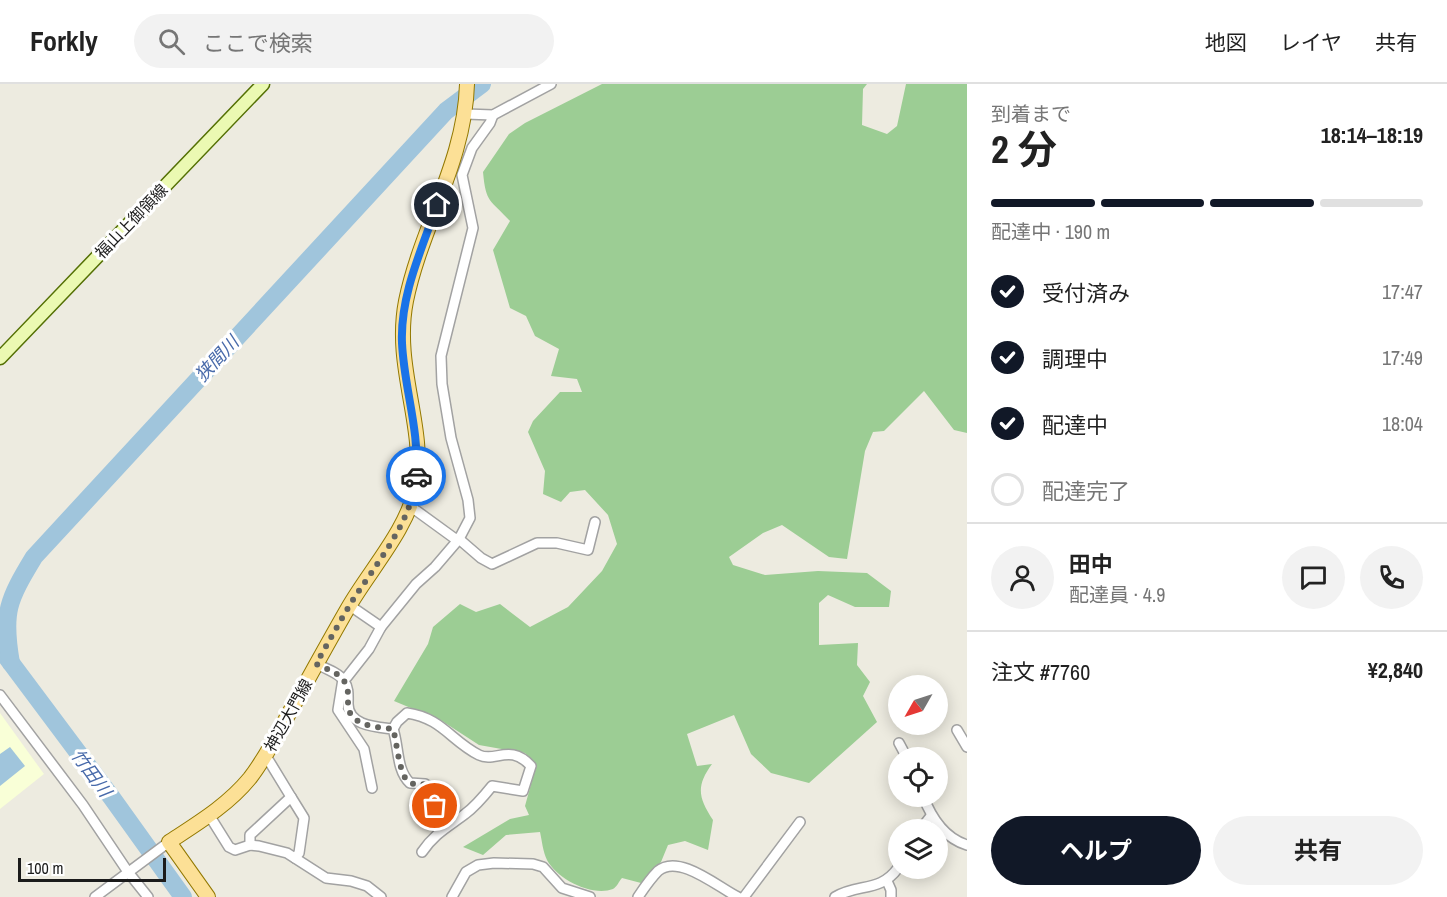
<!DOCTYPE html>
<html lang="ja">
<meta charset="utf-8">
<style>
:root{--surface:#fff;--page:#f2f2f2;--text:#222;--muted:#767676;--line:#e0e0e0;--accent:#111827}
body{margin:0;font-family:"Archivo Narrow","Noto Sans JP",sans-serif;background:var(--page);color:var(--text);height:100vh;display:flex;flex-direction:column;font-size:22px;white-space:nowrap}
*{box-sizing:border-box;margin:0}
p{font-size:20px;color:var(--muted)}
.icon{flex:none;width:33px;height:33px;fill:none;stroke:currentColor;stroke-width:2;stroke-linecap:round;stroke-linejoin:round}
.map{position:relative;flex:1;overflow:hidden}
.side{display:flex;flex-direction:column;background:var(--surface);width:480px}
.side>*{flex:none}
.needle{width:39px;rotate:231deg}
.controls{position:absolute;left:888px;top:591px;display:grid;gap:12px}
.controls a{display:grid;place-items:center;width:60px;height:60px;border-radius:50%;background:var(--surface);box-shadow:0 3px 15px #0003;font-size:30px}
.scale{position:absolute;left:18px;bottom:15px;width:148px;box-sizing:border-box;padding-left:6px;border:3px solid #1b1b1b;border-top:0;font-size:16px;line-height:21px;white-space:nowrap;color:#1b1b1b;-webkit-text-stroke:4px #fff;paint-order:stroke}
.pin{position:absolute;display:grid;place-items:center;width:51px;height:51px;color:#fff;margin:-26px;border:3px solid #fff;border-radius:50%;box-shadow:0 2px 6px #0007}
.courier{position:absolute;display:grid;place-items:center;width:60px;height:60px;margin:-30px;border:4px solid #1a73e8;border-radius:50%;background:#fff;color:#222;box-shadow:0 2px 8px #0007}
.head em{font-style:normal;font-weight:700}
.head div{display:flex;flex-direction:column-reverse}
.head{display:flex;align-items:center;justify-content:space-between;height:102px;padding:0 24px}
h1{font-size:39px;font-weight:700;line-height:45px}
.bar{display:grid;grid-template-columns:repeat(4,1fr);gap:9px 6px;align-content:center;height:72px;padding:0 24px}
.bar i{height:8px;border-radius:4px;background:var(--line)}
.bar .selected{background:var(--accent)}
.bar p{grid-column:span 4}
.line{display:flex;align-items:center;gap:15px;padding:0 24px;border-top:2px solid var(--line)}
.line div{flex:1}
.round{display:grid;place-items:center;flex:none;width:63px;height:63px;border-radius:32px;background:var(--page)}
ol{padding:0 24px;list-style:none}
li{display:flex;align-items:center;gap:18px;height:66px}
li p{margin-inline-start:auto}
li .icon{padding:6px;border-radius:50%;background:var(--accent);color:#fff;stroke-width:4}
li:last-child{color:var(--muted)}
li i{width:33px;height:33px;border:3px solid var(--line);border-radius:50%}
.primary-button{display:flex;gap:12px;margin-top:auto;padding:12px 24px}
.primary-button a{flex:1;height:69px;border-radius:36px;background:var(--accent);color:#fff;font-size:24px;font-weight:700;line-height:69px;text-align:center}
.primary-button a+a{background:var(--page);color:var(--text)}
header{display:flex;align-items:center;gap:36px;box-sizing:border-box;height:84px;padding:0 30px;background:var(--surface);border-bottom:2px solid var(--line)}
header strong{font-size:28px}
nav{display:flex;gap:33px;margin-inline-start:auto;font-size:21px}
.search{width:420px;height:54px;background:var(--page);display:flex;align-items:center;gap:15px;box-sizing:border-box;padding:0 21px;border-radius:33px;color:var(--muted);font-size:22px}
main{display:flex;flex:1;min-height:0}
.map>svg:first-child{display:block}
.education{fill:#f9ffd7}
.forest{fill:#9ccd94}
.water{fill:#a0c5dc}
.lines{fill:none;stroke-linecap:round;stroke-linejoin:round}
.river{stroke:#a0c5dc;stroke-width:18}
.minor-casing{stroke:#a2a2a2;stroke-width:12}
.secondary-casing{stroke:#547004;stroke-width:15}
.primary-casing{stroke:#927800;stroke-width:16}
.minor{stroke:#fff;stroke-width:9}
.secondary{stroke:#ebf9b2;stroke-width:12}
.primary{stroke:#fce096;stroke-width:14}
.done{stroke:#646460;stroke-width:6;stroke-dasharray:0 10.8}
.route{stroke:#1a73e8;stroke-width:8}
.labels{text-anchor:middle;stroke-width:6;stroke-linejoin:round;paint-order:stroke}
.street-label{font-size:16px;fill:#1b1b1b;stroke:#fff}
.water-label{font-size:18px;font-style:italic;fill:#486aaa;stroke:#fff}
</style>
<header>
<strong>Forkly</strong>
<div class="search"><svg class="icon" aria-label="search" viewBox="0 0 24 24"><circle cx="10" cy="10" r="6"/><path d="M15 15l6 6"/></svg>ここで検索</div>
<nav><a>地図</a><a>レイヤ</a><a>共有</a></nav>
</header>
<main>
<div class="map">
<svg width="967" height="813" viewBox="0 0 967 813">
<rect width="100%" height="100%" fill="#edebe0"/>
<!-- education -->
<path class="education" d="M0,629L44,690L0,725Z"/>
<!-- forest -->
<path class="forest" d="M602,0H867L863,5L862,41L887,50L897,42L906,0H967V349L954,346L924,307L884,347L873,348L865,367L847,475L829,473L782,441L763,449L729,473L733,481L765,491L818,487L867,489L891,507L889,523H855L828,511L819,519V561L858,559L857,581L870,598L863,612L877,638L809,699L771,689L751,670L734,631L687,650L697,682L712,680C696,702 698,713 713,736L708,766L685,757L668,761L661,778L641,799L622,794C619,797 617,803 613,805C592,813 557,795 547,776C543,768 542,757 540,748L506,751L483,771L463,763L510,735L529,731L525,722L536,682L525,669L479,661L442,637L394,617L428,560L433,543L460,520L476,528L500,520L530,543L568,523L602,487L617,460L608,431L585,406L570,408L561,418L543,410L545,387L528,348L533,337L560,308H582L577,295L551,292L559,265L535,252L526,232L510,224L493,166L510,137C490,115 486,120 483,88L509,50L525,39Z"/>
<!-- water -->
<path class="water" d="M10,663L25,682L0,702V670Z"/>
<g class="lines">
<!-- river -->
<g class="river">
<path d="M5,571L112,714L183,813"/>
<path d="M11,579C2,528 8,516 34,473L446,27L482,0"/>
</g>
<defs>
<g id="minor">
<path d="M466,30L493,31L551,0"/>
<path d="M410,422L454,454L459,455L481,474L492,480L537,459H557L588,466L595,438"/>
<path d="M349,521L381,543"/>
<path d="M316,580C325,584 339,589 344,597C349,604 348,612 348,620C348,642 377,643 393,645C399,662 396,686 410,699L425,700L432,705L438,739L441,745"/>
<path d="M0,611L83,721L128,788L148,813"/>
<path d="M393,645L397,638L407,629C442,634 451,657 479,671C495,679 510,659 531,682L523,707L492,702C484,712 476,722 465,730C448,743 435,749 422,768"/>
<path d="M957,646L967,663"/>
<path d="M899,659L907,674"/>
<path d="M372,704L364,665L338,626L343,595L347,593L369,565L381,543L416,500L435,483L459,455L470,434L468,416L451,354L442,300L441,272L473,144L462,91L472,64L490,39L493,31"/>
<path d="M923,712C931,733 944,754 967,761"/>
<path d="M291,713L304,734L299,769L295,774"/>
<path d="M209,731L229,763L235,766L250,761L259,762L287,769L326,794L351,797L367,802L381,813"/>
<path d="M920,746L931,732"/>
<path d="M250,761V751L291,713L266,672"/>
<path d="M887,797L891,806V813"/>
<path d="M95,813L169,758"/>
<path d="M452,813L466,788L478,781L494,779L533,780L543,783L562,804L590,813"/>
<path d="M638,813C644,804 651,794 658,787C679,769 719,804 738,813"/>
<path d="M744,813L800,738"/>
<path d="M835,813C858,799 880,809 898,784"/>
</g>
<path id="secondary" d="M0,274L263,0"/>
<path id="primary" d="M208,813L169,758C198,739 228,721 250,694C267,672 279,647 292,624C311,590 329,557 348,524C369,487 408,445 416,402C426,341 393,283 406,217C421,143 465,77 467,0"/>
</defs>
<!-- minor casing -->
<use href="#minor" class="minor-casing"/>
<!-- secondary casing -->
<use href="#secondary" class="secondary-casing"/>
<!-- primary casing -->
<use href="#primary" class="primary-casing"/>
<!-- minor -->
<use href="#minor" class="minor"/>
<!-- secondary -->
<use href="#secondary" class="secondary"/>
<!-- primary -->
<use href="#primary" class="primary"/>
</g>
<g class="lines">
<!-- done -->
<path class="done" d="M416,392C413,437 375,481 351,519C339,539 328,559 316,580C325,584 339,589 344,597C349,604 348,612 348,620C348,642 377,643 393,645C397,657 399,694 410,699C419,702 423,697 432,705L435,722"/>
<!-- route -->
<path class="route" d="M416,392C420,347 404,304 402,259C400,211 422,165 437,121"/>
</g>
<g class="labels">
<!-- street labels -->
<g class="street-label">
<text transform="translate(131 137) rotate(-46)" y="6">福山上御領線</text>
<text transform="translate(288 631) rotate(-61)" y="6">神辺大門線</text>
</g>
<!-- water labels -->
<g class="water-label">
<text transform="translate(217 275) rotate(-47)" y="6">狭間川</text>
<text transform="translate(91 689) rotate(54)" y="6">竹田川</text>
</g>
</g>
</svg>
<div class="controls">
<a><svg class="needle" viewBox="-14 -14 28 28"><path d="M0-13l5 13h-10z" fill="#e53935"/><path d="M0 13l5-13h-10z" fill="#767676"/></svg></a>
<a><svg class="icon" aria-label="locate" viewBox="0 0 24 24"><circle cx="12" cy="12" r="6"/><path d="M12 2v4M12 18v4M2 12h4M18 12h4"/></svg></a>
<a><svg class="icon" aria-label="layers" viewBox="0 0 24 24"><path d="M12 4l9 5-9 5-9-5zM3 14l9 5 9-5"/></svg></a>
</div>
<div class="scale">100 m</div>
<div class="pin" style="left:435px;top:722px;background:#ea580c"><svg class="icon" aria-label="bag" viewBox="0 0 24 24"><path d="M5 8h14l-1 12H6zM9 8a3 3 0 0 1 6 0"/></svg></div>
<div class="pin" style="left:437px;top:121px;background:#1f2937"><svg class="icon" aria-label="home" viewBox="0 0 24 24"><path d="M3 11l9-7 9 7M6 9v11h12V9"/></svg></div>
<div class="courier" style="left:416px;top:392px"><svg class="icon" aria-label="car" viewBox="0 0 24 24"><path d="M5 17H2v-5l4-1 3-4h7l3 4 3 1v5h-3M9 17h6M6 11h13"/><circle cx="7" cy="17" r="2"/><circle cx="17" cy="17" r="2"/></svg></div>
</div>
<section class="side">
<div class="head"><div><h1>2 分</h1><p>到着まで</p></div><em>18:14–18:19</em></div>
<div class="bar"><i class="selected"></i><i class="selected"></i><i class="selected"></i><i></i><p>配達中 · 190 m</p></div>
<ol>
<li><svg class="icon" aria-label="check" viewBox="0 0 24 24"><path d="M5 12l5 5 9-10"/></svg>受付済み<p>17:47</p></li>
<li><svg class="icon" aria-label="check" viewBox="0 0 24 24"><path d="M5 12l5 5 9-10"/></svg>調理中<p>17:49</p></li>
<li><svg class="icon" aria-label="check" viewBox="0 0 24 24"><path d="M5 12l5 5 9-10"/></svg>配達中<p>18:04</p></li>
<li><i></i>配達完了</li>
</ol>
<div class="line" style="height:108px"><a class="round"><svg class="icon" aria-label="person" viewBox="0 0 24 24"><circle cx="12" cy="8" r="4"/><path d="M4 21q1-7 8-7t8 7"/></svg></a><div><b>田中</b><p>配達員 · 4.9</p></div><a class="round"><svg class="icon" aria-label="chat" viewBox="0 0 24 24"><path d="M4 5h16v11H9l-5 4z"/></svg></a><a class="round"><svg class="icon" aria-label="phone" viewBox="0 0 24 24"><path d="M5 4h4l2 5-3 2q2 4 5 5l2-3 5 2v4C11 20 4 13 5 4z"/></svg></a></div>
<div class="line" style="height:78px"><div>注文 #7760</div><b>¥2,840</b></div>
<div class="primary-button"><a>ヘルプ</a><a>共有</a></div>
</section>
</main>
